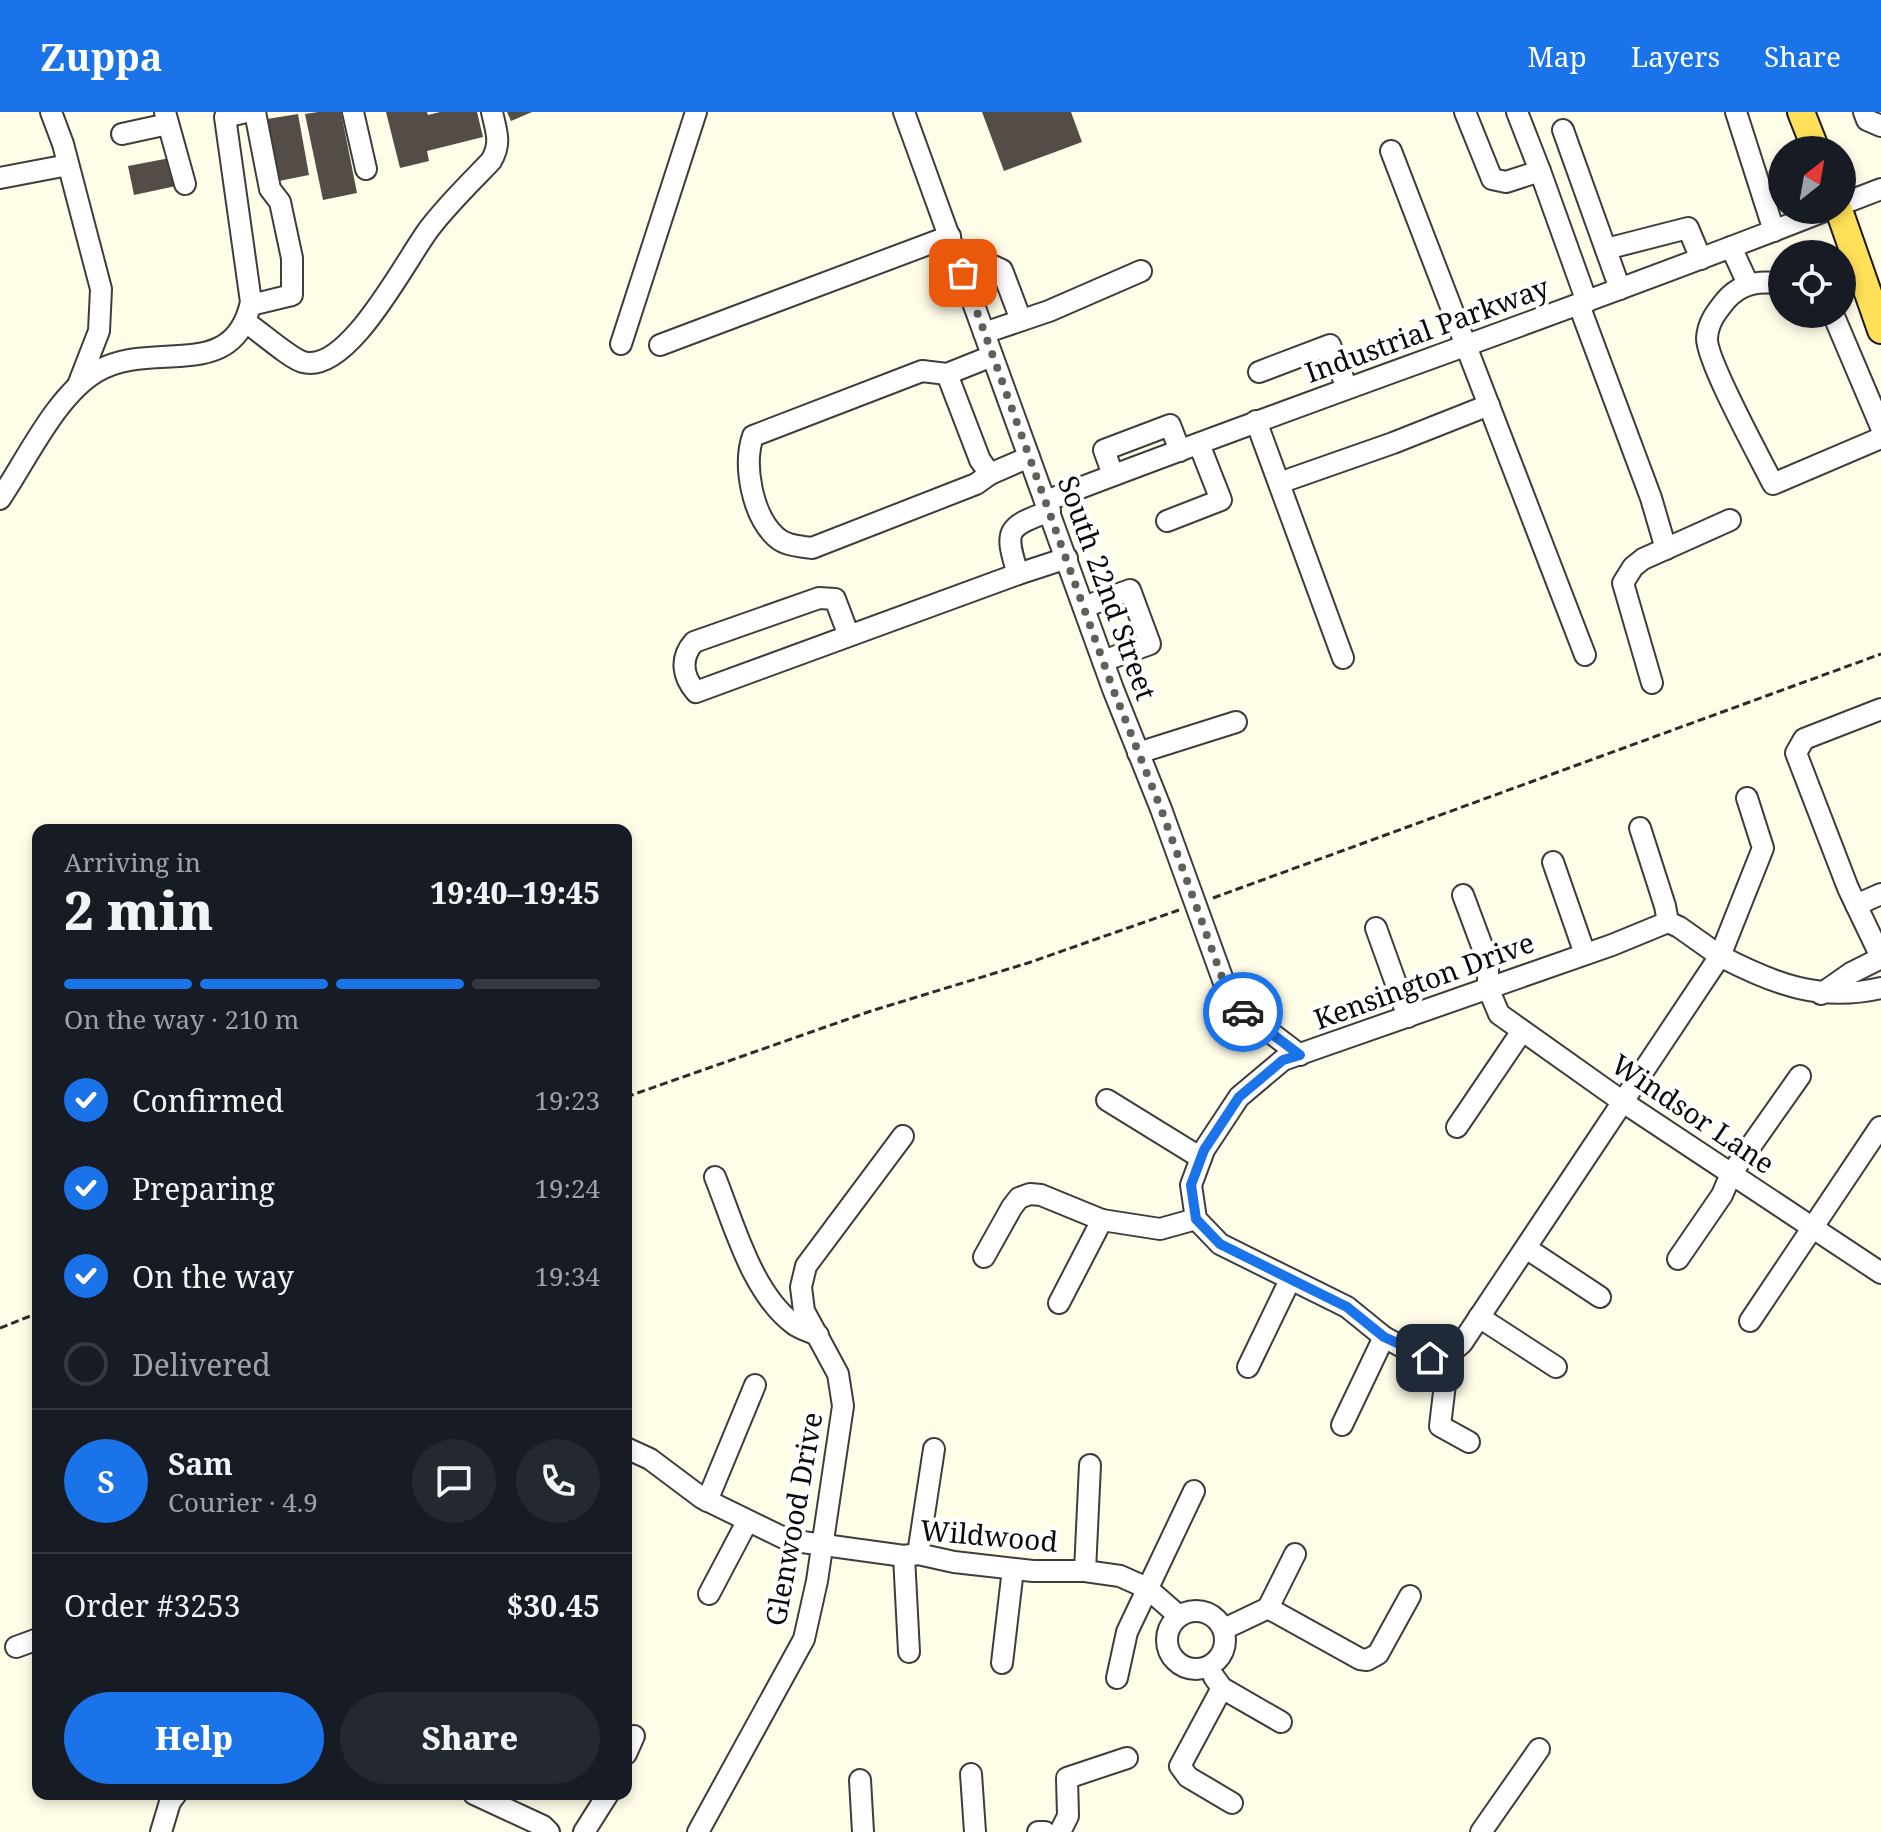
<!DOCTYPE html>
<meta charset="utf-8">
<style>
:root{--surface:#171b24;--page:#242831;--text:#f1f3f6;--muted:#9ea1a6;--line:#363941;--accent:#1a73e8}
body{margin:0;font-family:"Noto Serif",serif;background:var(--page);color:var(--text);height:100vh;display:flex;flex-direction:column;font-size:30px;white-space:nowrap}
*{box-sizing:border-box;margin:0}
p{font-size:26px;color:var(--muted)}
.icon{flex:none;width:44px;height:44px;fill:none;stroke:currentColor;stroke-width:2;stroke-linecap:round;stroke-linejoin:round}
.map{position:relative;flex:1;overflow:hidden}
.details{position:absolute;left:32px;top:712px;width:600px;height:976px;display:flex;flex-direction:column;background:var(--surface);border-radius:16px;box-shadow:0 4px 12px #0003}
.details>*{flex:none}
.needle{width:52px;rotate:31deg}
.tools{position:absolute;left:1768px;top:24px;display:grid;gap:16px}
.tools a{display:grid;place-items:center;width:88px;height:88px;border-radius:50%;background:var(--surface);box-shadow:0 4px 12px #0003;font-size:40px}
.pin{position:absolute;display:grid;place-items:center;width:68px;height:68px;color:#fff;margin:-34px;border-radius:16px;box-shadow:0 4px 12px #0006}
.courier{position:absolute;display:grid;place-items:center;width:80px;height:80px;margin:-40px;border:6px solid #1a73e8;border-radius:50%;background:#fff;color:#222;box-shadow:0 2px 10px #0007}
.summary em{font-style:normal;font-weight:800}
.summary div{display:flex;flex-direction:column-reverse}
.summary{display:flex;align-items:center;justify-content:space-between;height:136px;padding:0 32px}
h1{font-size:52px;font-weight:800;line-height:60px}
.bar{display:grid;grid-template-columns:repeat(4,1fr);gap:12px 8px;align-content:center;height:96px;padding:0 32px}
.bar i{height:10px;border-radius:6px;background:var(--line)}
.bar .current{background:var(--accent)}
.bar p{grid-column:span 4}
.line{display:flex;align-items:center;gap:20px;padding:0 32px;border-top:2px solid var(--line)}
.line div{flex:1}
.round{display:grid;place-items:center;flex:none;width:84px;height:84px;border-radius:42px;background:var(--page)}
ol{padding:0 32px;list-style:none}
li{display:flex;align-items:center;gap:24px;height:88px}
li p{margin-inline-start:auto}
li .icon{padding:8px;border-radius:50%;background:var(--accent);color:#fff;stroke-width:4}
li:last-child{color:var(--muted)}
li i{width:44px;height:44px;border:4px solid var(--line);border-radius:50%}
.primary-button{display:flex;gap:16px;margin-top:auto;padding:16px 32px}
.primary-button a{flex:1;height:92px;border-radius:48px;background:var(--accent);color:#fff;font-size:32px;font-weight:800;line-height:92px;text-align:center}
.primary-button a+a{background:var(--page);color:var(--text)}
header{display:flex;align-items:center;gap:48px;box-sizing:border-box;height:112px;padding:0 40px;background:var(--accent);color:#fff}
header strong{font-size:38px}
nav{display:flex;gap:44px;margin-inline-start:auto;font-size:28px}
.map>svg:first-child{display:block}
.building{fill:#544c46}
.lines{fill:none;stroke-linecap:round;stroke-linejoin:round}
.minor-casing{stroke:#3d3d3d;stroke-width:24}
.major-casing{stroke:#1b1b1b;stroke-width:30}
.path{stroke:#2c2c2c;stroke-width:3;stroke-dasharray:8 4;stroke-linecap:butt}
.minor{stroke:#fff;stroke-width:20}
.major{stroke:#ffe058;stroke-width:26}
.done{stroke:#605f58;stroke-width:8;stroke-dasharray:0 14.4}
.route{stroke:#1a73e8;stroke-width:10}
.labels{text-anchor:middle;stroke-width:8;stroke-linejoin:round;paint-order:stroke}
.street-label{font-size:28px;fill:#0a0a0a;stroke:#fff}
</style>
<header>
<strong>Zuppa</strong>
<nav><a>Map</a><a>Layers</a><a>Share</a></nav>
</header>
<div class="map">
<svg width="1881" height="1720" viewBox="0 0 1881 1720">
<rect width="100%" height="100%" fill="#fffce8"/>
<!-- building -->
<g class="building">
<path d="M318,0H341L357,81L323,88L305,2Z"/>
<path d="M386,0H427L428,3L440,0H477L483,25L427,39L429,49L400,56Z"/>
<path d="M507,0H532L511,9Z"/>
<path d="M982,0H1071L1082,30L1004,59Z"/>
<path d="M298,2L309,63L279,69L267,7Z"/>
<path d="M170,46L176,74L134,83L128,54Z"/>
</g>
<g class="lines">
<defs>
<g id="minor">
<path d="M51,0L63,32L101,177L99,219L78,273"/>
<path d="M165,0L185,72"/>
<path d="M353,0L366,57"/>
<path d="M904,0L1113,577L1161,697L1227,879L1242,899L1300,943"/>
<path d="M1465,0L1492,67L1506,70L1540,59L1517,0"/>
<path d="M1736,0L1774,119"/>
<path d="M1864,0L1867,8L1881,14"/>
<path d="M1563,18L1620,177"/>
<path d="M122,22L168,12"/>
<path d="M1391,39L1585,543"/>
<path d="M1540,59L1587,190"/>
<path d="M0,66L68,53"/>
<path d="M1842,92L1881,77"/>
<path d="M1731,135L1748,172"/>
<path d="M1606,137L1688,116L1701,147"/>
<path d="M963,161L991,153L1002,158L1021,208"/>
<path d="M1782,172C1760,168 1741,171 1726,188C1717,199 1708,210 1707,226C1706,248 1760,346 1773,372L1881,326"/>
<path d="M251,193L292,183V146L280,90L270,77L255,0"/>
<path d="M1579,193L1651,386L1666,437"/>
<path d="M1833,202L1881,315"/>
<path d="M247,211C259,219 291,247 303,250C348,263 405,149 429,117C447,93 470,71 491,49C502,31 496,19 492,0"/>
<path d="M984,221L1049,199L1141,159"/>
<path d="M621,232L696,0"/>
<path d="M660,233L950,124"/>
<path d="M1259,260L1330,233L1347,276"/>
<path d="M947,262L980,348L990,362L1029,345"/>
<path d="M1256,309L1343,546"/>
<path d="M990,362L976,372L812,436C799,434 786,434 776,425C752,403 743,353 753,324L922,259L947,262L992,244"/>
<path d="M1113,363L1104,338L1170,313L1180,339"/>
<path d="M1279,371L1393,331L1489,293"/>
<path d="M0,387C27,347 56,284 96,260C152,226 233,273 251,190L225,5L246,0"/>
<path d="M1046,389C1305,289 1568,200 1827,98"/>
<path d="M1050,399C1006,415 1004,418 1018,462L1067,446"/>
<path d="M1167,409L1221,388L1199,332"/>
<path d="M1084,495L1130,478L1150,532L1103,549"/>
<path d="M849,524L835,487L819,486L694,530C680,546 682,564 696,580L1018,462"/>
<path d="M1652,571L1623,471L1633,455L1643,447L1730,408"/>
<path d="M1881,597L1804,627L1796,641L1848,776L1881,845"/>
<path d="M1138,641L1236,610"/>
<path d="M1747,686L1763,736L1720,844L1679,815L1668,810L1612,833L1283,948L1239,985L1204,1038L1191,1073L1196,1107L1220,1132L1347,1195L1384,1225L1406,1237L1430,1246L1449,1242L1462,1231L1720,844C1774,872 1820,890 1881,876"/>
<path d="M1640,716L1665,794L1668,810"/>
<path d="M1553,750L1585,842"/>
<path d="M1463,783L1488,850V876L1499,902L1623,990L1881,1161"/>
<path d="M1856,793L1881,782"/>
<path d="M1376,816L1408,905"/>
<path d="M1821,882L1851,861L1881,846"/>
<path d="M1107,988L1201,1046"/>
<path d="M1457,1015L1522,919"/>
<path d="M715,1065C734,1112 752,1182 795,1213C801,1217 810,1220 818,1223"/>
<path d="M1526,1136L1600,1185"/>
<path d="M984,1145L1012,1095L1019,1086L1030,1082L1041,1083L1102,1108L1160,1117L1196,1107"/>
<path d="M1678,1147L1722,1083L1731,1062L1800,964"/>
<path d="M1059,1191L1102,1108"/>
<path d="M1479,1205L1556,1255"/>
<path d="M1750,1209L1880,1015"/>
<path d="M1437,1244L1445,1272L1440,1314L1469,1330"/>
<path d="M1248,1255L1290,1168"/>
<path d="M1342,1313L1384,1225"/>
<path d="M626,1336L650,1347L702,1386L788,1428L904,1444L918,1442L954,1450L1033,1459H1085L1120,1464L1147,1476L1179,1504"/>
<path d="M707,1389L755,1273"/>
<path d="M918,1442L934,1337"/>
<path d="M904,1444L909,1540"/>
<path d="M1085,1459L1090,1353"/>
<path d="M709,1482L747,1410"/>
<path d="M1268,1496L1360,1547L1367,1548L1378,1542L1410,1484"/>
<circle cx="1196" cy="1528" r="29"/>
<path d="M1224,1517L1268,1496L1295,1442"/>
<path d="M16,1535L38,1527"/>
<path d="M1002,1551L1013,1457"/>
<path d="M1214,1565L1222,1576L1281,1610"/>
<path d="M1117,1566L1127,1520L1194,1379"/>
<path d="M1222,1576L1180,1654L1188,1665L1232,1691"/>
<path d="M626,1642L634,1624"/>
<path d="M971,1662L975,1720"/>
<path d="M860,1668L863,1720"/>
<path d="M474,1682L543,1714L549,1720"/>
<path d="M161,1720L170,1690L176,1682"/>
<path d="M584,1720L608,1682"/>
<path d="M698,1720L804,1527L817,1469L843,1294L838,1262L804,1199L801,1175L806,1154L903,1024"/>
<path d="M1038,1720H1045"/>
<path d="M1060,1720L1068,1704L1067,1666L1127,1646"/>
<path d="M1481,1720L1539,1637"/>
</g>
<g id="major">
<path d="M1801,0L1816,38"/>
<path d="M1839,98L1881,218"/>
</g>
</defs>
<!-- minor casing -->
<use href="#minor" class="minor-casing"/>
<!-- major casing -->
<use href="#major" class="major-casing"/>
<!-- path -->
<g class="path">
<path d="M1213,786L1881,542"/>
<path d="M626,985L871,899L1028,851L1179,798"/>
<path d="M0,1216L38,1201"/>
</g>
<!-- minor -->
<use href="#minor" class="minor"/>
<!-- major -->
<use href="#major" class="major"/>
</g>
<g class="lines">
<!-- done -->
<path class="done" d="M963,161L1113,577L1161,697L1227,879L1243,900"/>
<!-- route -->
<path class="route" d="M1243,900L1300,943L1283,948L1239,985L1204,1038L1191,1073L1196,1107L1220,1132L1347,1195L1384,1225L1430,1246"/>
</g>
<g class="labels">
<!-- street labels -->
<g class="street-label">
<text transform="translate(1427 218) rotate(-20)" y="10">Industrial Parkway</text>
<text transform="translate(1107 476) rotate(70)" y="10">South 22nd Street</text>
<text transform="translate(1424 869) rotate(-20)" y="10">Kensington Drive</text>
<text transform="translate(1693 1002) rotate(34)" y="10">Windsor Lane</text>
<text transform="translate(794 1407) rotate(-80)" y="10">Glenwood Drive</text>
<text transform="translate(989 1424) rotate(5)" y="10">Wildwood</text>
</g>
</g>
</svg>
<div class="tools">
<a><svg class="needle" viewBox="-14 -14 28 28"><path d="M0-13l5 13h-10z" fill="#e53935"/><path d="M0 13l5-13h-10z" fill="#9ea1a6"/></svg></a>
<a><svg class="icon" aria-label="locate" viewBox="0 0 24 24"><circle cx="12" cy="12" r="6"/><path d="M12 2v4M12 18v4M2 12h4M18 12h4"/></svg></a>
</div>
<div class="pin" style="left:963px;top:161px;background:#ea580c"><svg class="icon" aria-label="bag" viewBox="0 0 24 24"><path d="M5 8h14l-1 12H6zM9 8a3 3 0 0 1 6 0"/></svg></div>
<div class="pin" style="left:1430px;top:1246px;background:#1f2937"><svg class="icon" aria-label="home" viewBox="0 0 24 24"><path d="M3 11l9-7 9 7M6 9v11h12V9"/></svg></div>
<div class="courier" style="left:1243px;top:900px"><svg class="icon" aria-label="car" viewBox="0 0 24 24"><path d="M5 17H2v-5l4-1 3-4h7l3 4 3 1v5h-3M9 17h6M6 11h13"/><circle cx="7" cy="17" r="2"/><circle cx="17" cy="17" r="2"/></svg></div>
<section class="details">
<div class="summary"><div><h1>2 min</h1><p>Arriving in</p></div><em>19:40–19:45</em></div>
<div class="bar"><i class="current"></i><i class="current"></i><i class="current"></i><i></i><p>On the way · 210 m</p></div>
<ol>
<li><svg class="icon" aria-label="check" viewBox="0 0 24 24"><path d="M5 12l5 5 9-10"/></svg>Confirmed<p>19:23</p></li>
<li><svg class="icon" aria-label="check" viewBox="0 0 24 24"><path d="M5 12l5 5 9-10"/></svg>Preparing<p>19:24</p></li>
<li><svg class="icon" aria-label="check" viewBox="0 0 24 24"><path d="M5 12l5 5 9-10"/></svg>On the way<p>19:34</p></li>
<li><i></i>Delivered</li>
</ol>
<div class="line" style="height:144px"><b class="round" style="background:var(--accent);color:#fff">S</b><div><b>Sam</b><p>Courier · 4.9</p></div><a class="round"><svg class="icon" aria-label="chat" viewBox="0 0 24 24"><path d="M4 5h16v11H9l-5 4z"/></svg></a><a class="round"><svg class="icon" aria-label="phone" viewBox="0 0 24 24"><path d="M5 4h4l2 5-3 2q2 4 5 5l2-3 5 2v4C11 20 4 13 5 4z"/></svg></a></div>
<div class="line" style="height:104px"><div>Order #3253</div><b>$30.45</b></div>
<div class="primary-button"><a>Help</a><a>Share</a></div>
</section>
</div>
